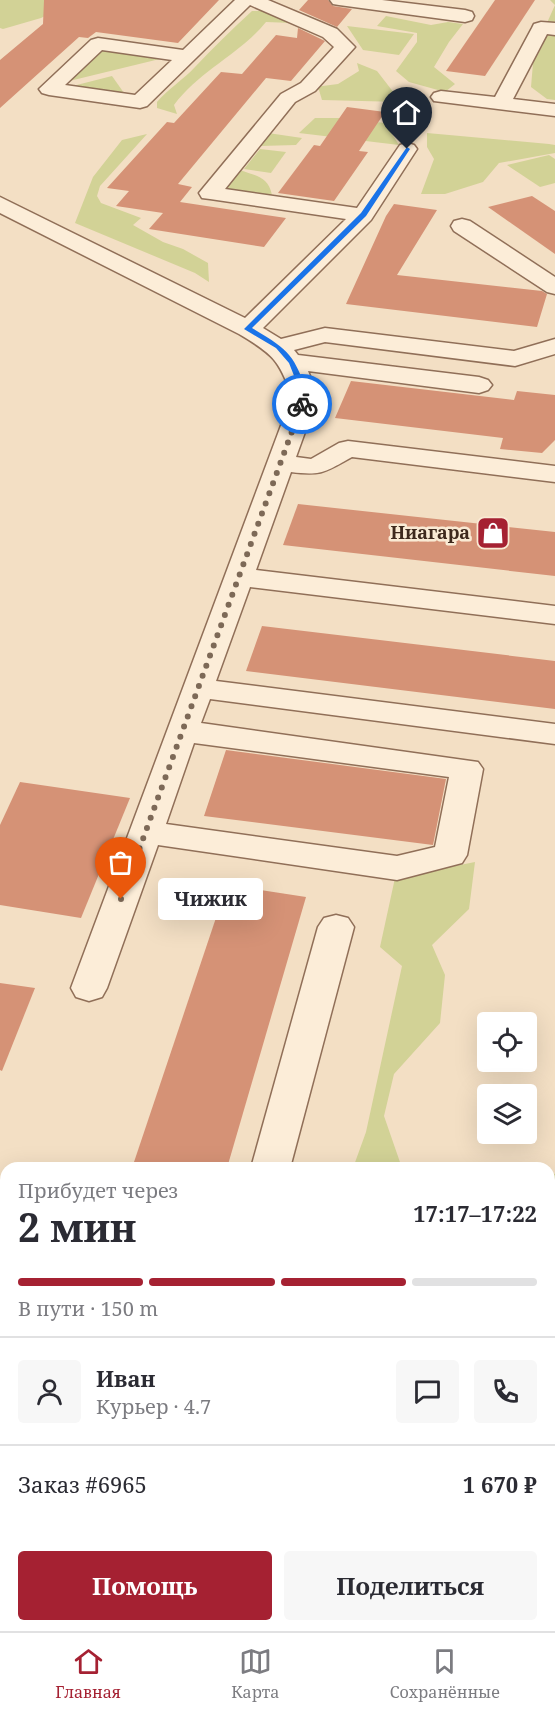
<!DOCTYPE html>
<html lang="ru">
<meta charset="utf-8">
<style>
:root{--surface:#fff;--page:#f7f7f7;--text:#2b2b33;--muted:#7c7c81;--line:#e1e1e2;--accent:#a52132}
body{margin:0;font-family:"Noto Serif",serif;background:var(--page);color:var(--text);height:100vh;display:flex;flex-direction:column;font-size:22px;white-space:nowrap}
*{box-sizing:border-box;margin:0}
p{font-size:20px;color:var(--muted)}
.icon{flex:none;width:33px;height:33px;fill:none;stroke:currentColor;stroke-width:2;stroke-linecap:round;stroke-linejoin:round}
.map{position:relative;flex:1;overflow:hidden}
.sheet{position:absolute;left:0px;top:1162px;width:555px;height:470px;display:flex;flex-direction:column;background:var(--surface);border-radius:18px 18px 0 0;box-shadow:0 6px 24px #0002}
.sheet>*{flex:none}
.buttons{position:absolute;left:477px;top:1012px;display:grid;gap:12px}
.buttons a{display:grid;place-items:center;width:60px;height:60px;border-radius:6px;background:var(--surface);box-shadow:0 6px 24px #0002;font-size:30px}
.pin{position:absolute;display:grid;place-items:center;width:51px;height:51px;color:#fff;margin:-62px -26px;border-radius:50% 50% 50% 0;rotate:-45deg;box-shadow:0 0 6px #0007}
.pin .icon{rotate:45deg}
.courier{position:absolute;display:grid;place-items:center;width:60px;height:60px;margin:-30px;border:4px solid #1a73e8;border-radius:50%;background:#fff;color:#222;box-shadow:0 2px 8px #0007}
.bubble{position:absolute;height:42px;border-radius:6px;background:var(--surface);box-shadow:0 6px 24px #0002;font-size:20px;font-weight:700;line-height:42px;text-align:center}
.head em{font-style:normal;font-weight:700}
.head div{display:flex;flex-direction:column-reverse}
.head{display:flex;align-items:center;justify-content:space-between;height:102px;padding:0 18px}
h1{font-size:39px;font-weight:700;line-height:45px}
.bar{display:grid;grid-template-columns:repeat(4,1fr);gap:9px 6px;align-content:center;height:72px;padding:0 18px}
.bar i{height:8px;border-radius:4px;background:var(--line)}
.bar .on{background:var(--accent)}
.bar p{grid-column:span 4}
.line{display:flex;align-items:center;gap:15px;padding:0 18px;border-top:2px solid var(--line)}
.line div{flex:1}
.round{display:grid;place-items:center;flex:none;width:63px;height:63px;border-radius:6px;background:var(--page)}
.primary-button{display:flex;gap:12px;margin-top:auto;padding:12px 18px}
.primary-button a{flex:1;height:69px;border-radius:6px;background:var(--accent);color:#fff;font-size:24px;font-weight:700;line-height:69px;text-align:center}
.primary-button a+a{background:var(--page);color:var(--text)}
.tabs{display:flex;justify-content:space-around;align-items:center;height:84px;border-top:2px solid var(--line);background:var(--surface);font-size:16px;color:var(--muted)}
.tabs a{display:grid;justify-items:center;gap:3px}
.tabs .on{color:var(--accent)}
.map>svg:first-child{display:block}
.green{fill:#d2d296}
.building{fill:#d59276}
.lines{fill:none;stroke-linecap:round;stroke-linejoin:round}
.minor-casing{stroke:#906f58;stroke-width:3}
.minor{fill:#fcedd8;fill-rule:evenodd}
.route{fill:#1a73e8}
.done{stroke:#7d6957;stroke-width:6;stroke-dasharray:0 10.8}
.labels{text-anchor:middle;stroke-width:5;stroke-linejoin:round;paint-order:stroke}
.poi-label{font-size:18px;font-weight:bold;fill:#3e291d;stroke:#f9ead4;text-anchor:end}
</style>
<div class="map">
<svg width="555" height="1631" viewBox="0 0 555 1631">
<rect width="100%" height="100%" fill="#f3dfc4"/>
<!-- green -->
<g class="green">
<path d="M0,0H78L41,18L3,29L0,28Z"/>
<path d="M550,0H555V100L547,99L531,87L533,63L543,45L542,34L555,5Z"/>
<path d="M252,11H266L292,23L266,22C240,54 199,71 174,105L177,114L157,108V102C169,88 183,80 195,67C213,48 232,29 252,11Z"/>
<path d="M386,16L431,25L448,22L463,24L449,42L434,67L455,84L445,92L409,82L396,71L417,42V33L377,26Z"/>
<path d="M347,26L414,34L399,55L363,50Z"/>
<path d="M99,47L172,56L57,84Z"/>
<path d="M357,63L377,71L401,102L322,100L319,90L315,87L338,84L359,71Z"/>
<path d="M112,76L124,93L116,94L65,88Z"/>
<path d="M315,118H341L385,123L399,145L299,133Z"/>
<path d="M268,133L302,138L296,145L260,146L240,170C256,176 268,176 272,195L218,189Z"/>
<path d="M427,133L549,144L555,145V153L499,163L483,182L445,194H421L434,159L427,147Z"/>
<path d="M147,134L100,186L97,196L101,203L141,218L133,225L163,242L183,249L208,263L209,282L195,273L75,223L93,177L122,140Z"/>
<path d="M260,149L286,152L271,173L244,169Z"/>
<path d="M549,155L555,159V183L540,187L507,165Z"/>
<path d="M475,862L469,909L432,945L445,975L440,1023L394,1074L384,1116L402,1168H353L366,1132L402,966L380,947L395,878Z"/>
<path d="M549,1172L555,1174V1360L549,1397Z"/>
</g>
<!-- building -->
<g class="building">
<path d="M44,0H219L178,43L96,32L88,38L79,37L0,108V60L43,24Z"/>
<path d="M308,0H328L333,6L352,9L337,27L299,10Z"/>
<path d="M495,0H535L485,76L446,71Z"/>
<path d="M298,28L325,41L291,81L266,78L178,184L192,187L180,202L286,218L264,247L149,229L163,213L116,206L129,191L107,188L167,122L174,123L221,72L242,74L276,35L297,38Z"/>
<path d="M347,107L385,112L359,151L368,152L334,201L278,193L314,145L320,146Z"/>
<path d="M532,196L555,211V254L488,207Z"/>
<path d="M394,204L437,210L397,275L542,291L547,294L537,327L346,304L386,216Z"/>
<path d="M351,381L514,400L517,391L555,395V440L542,453L500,449L503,438L335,418Z"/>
<path d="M298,504L555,532V576L283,545Z"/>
<path d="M262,626L555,661V709L246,671Z"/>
<path d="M226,750L446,779L433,845L204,816Z"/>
<path d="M20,782L130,798L81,918L0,905V825Z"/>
<path d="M227,885L306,897L227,1168H132Z"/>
<path d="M0,983L35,988L2,1071L0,1070Z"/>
</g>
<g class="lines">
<defs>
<g id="minor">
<path d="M235,0H268L337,29L355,47L315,91L295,102L225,189L357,208L400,145L407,143L414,145L417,149L371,220L263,328L281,339L325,328L514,351L555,339V354L515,366L325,342L294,350L298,355L479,377L488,380L492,385L488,390L479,393L308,371L318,396L296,457L311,459L339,443L348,441L555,466V482L352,457C325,472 322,476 291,472L256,570L555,606V624L250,587L216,681L555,724V744L210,699L201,723L478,762L483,769L467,855L462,863L397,880L158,845L107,988L102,997L89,1001L76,997L71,988L292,396C279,360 273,354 239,334L0,213V197L245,318L346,219L210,199L202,198L199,193L281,94L301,83L334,47L323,37L250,5L147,106L140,108L49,95L42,93L39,89L91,40L98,38L183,50ZM102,50L172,60L135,95L65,85ZM194,743L449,777L435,847L397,856L166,824Z"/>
<path d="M330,0H382L465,10L472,12L474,16L472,20L465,22L339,5L333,4Z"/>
<path d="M541,22L555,23V35L547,34L513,99L555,104V116L434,101L431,97L434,93L441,91L495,97L532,28L534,24Z"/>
<path d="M462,219L470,221L555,277V294L547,292L454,231L451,226L454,221Z"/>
<path d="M336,915L348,918L354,927L290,1168H251L318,927L324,918Z"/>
<path d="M0,1362L6,1363V1401L0,1400Z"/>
<path d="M198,1626H246L245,1631H197Z"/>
</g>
</defs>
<!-- minor casing -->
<use href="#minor" class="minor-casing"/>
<!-- minor -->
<use href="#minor" class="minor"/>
</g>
<!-- route -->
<path class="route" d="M407,147L410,149L366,216L252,328C291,351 293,354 309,396L305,406H300L302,396L289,363L276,348L244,329L361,213Z"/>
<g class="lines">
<!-- done -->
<path class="done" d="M121,899L302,404"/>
</g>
<!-- icons -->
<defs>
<symbol id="shop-square" viewBox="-11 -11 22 22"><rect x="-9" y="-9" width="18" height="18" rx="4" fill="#a52132" stroke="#f9ead4"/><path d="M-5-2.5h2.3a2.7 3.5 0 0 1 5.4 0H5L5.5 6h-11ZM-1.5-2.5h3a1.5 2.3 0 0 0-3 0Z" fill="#fff"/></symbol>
</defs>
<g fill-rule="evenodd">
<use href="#shop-square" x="474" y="514" width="38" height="38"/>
</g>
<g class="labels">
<!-- poi labels -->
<g class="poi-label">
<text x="470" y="539">Ниагара</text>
</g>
</g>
</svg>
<div class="buttons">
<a><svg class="icon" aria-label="locate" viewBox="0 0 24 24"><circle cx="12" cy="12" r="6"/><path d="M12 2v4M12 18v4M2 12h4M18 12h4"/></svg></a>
<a><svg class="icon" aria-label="layers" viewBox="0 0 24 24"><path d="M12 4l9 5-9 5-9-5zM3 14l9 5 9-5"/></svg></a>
</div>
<div class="pin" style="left:121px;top:899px;background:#ea580c"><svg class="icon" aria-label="bag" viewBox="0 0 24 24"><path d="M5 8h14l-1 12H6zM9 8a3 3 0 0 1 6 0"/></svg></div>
<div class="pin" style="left:407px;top:149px;background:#1f2937"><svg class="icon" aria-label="home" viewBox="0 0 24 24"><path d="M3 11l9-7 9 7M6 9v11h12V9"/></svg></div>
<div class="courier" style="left:302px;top:404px"><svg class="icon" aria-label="bike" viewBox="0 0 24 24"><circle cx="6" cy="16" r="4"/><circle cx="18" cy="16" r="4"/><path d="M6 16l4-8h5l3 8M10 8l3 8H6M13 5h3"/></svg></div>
<div class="bubble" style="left:158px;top:878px;width:105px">Чижик</div>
<section class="sheet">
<div class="head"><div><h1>2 мин</h1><p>Прибудет через</p></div><em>17:17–17:22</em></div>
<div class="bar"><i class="on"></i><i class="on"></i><i class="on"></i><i></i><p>В пути · 150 m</p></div>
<div class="line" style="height:108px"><a class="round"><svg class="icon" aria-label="person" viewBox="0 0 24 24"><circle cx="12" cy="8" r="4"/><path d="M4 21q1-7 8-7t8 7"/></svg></a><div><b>Иван</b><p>Курьер · 4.7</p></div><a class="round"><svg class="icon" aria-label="chat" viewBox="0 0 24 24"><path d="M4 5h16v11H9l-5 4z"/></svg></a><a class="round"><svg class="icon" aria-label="phone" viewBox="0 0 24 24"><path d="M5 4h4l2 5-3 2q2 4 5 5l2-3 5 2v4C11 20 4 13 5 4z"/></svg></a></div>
<div class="line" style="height:78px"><div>Заказ #6965</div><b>1 670 ₽</b></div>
<div class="primary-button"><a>Помощь</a><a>Поделиться</a></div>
</section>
</div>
<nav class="tabs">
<a class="on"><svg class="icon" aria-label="home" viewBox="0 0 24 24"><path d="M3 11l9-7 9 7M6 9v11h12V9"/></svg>Главная</a>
<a><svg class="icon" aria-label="map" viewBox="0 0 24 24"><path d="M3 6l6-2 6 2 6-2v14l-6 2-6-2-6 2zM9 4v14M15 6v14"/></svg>Карта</a>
<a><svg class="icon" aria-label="saved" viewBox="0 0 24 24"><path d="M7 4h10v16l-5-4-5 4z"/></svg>Сохранённые</a>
</nav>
